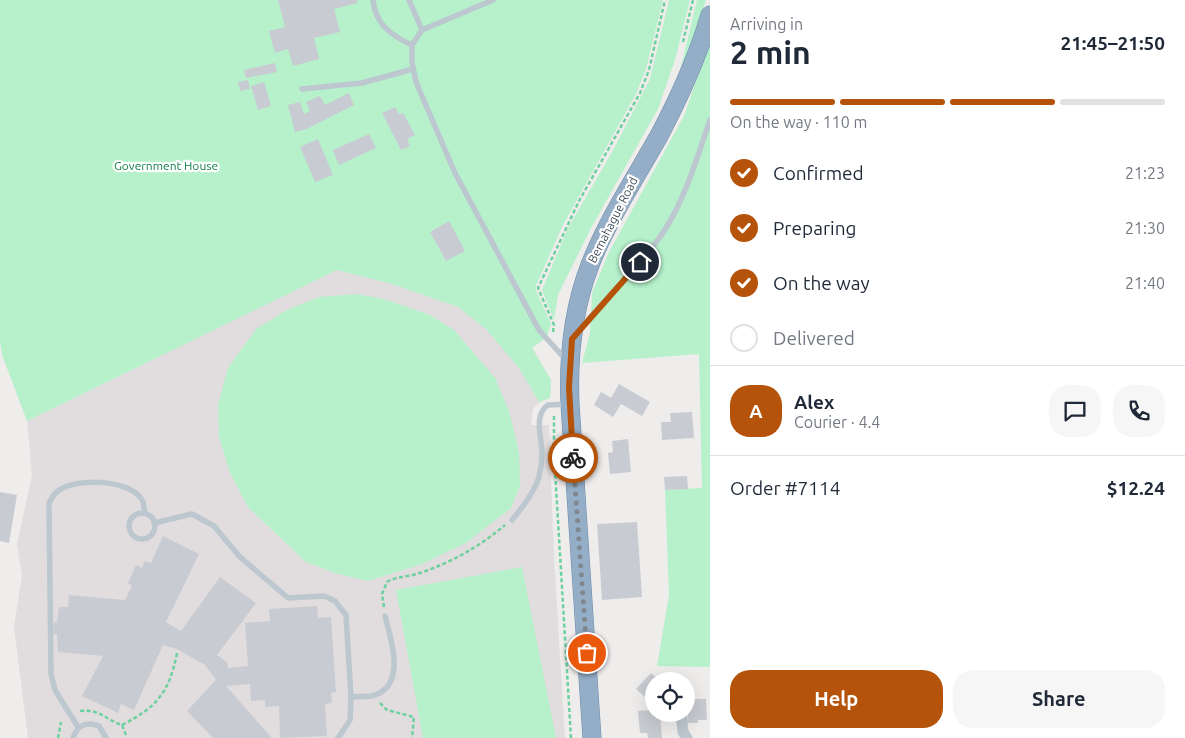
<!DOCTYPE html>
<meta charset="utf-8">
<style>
:root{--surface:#fff;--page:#f6f6f7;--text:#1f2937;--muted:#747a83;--line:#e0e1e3;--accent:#b45309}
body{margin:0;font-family:Ubuntu,sans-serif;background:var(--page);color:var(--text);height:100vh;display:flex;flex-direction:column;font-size:19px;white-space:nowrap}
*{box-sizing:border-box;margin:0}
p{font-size:16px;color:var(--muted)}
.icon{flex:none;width:28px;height:28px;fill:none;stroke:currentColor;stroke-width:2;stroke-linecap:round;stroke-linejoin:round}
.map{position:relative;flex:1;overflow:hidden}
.panel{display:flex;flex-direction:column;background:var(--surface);width:475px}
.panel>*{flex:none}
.controls{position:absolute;left:645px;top:672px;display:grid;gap:10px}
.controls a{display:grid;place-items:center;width:50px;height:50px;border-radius:50%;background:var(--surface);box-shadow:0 5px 20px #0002;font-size:25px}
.pin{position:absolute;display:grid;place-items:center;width:42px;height:42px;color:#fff;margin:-21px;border:2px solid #fff;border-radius:50%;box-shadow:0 1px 5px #0007}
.courier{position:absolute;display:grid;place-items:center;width:50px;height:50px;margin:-25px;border:4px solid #b45309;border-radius:50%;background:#fff;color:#222;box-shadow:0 1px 6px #0007}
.headline em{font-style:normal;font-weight:700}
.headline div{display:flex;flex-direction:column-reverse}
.headline{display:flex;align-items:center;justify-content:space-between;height:85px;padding:0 20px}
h1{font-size:32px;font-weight:700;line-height:38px}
.bar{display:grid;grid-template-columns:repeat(4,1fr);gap:8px 5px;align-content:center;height:60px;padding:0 20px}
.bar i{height:6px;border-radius:4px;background:var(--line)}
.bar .active{background:var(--accent)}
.bar p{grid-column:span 4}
.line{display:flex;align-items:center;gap:12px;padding:0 20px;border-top:1px solid var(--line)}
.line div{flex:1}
.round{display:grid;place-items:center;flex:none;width:52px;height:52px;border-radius:20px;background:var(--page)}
ol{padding:0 20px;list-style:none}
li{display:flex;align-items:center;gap:15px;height:55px}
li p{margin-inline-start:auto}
li .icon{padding:5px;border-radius:50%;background:var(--accent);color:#fff;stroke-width:4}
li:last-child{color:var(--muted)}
li i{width:28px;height:28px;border:2px solid var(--line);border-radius:50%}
.action{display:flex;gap:10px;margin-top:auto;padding:10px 20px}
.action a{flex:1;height:58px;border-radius:20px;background:var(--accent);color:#fff;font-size:20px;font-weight:700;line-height:58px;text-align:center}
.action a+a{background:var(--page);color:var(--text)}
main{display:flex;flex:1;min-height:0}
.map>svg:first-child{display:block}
.education{fill:#e1ddde}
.green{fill:#b6f1cc}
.building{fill:#c9cbd2}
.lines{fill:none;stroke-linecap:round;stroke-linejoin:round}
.trunk-casing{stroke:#6b8bab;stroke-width:19}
.path{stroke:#6cd19e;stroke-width:2.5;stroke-dasharray:4 2.5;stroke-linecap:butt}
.service{stroke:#bcc7d0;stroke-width:5.5}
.minor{stroke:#bcc7d0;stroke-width:11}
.trunk{stroke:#95aec7;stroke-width:18}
.done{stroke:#80878e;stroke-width:5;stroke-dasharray:0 9}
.route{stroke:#b45309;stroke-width:6}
.labels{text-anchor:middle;stroke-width:4.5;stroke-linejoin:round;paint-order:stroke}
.park-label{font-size:12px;fill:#108046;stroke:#fff}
.street-label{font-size:12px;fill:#44505b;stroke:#fff}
</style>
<main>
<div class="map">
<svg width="710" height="738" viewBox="0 0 710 738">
<rect width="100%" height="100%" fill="#efecec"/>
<!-- education -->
<path class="education" d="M386,246L483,263L551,380L550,398L539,402L533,409L531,425H549L554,556L565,738H28L14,627L22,575L17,545L32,475L27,421Z"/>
<!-- green -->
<g class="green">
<path d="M0,0H663L646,69L636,94L562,227L535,288L551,324L547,337L532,348L551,380L550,398L539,402L519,368L486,329L458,307L392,284L337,270L27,421L2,355L0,341Z"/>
<path d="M669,0H690L675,60L658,109L591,228L558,295L554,320L542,290L568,228L612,152L650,79Z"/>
<path d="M697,0H706L691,49L667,111L680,71Z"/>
<path d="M710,40V667L657,666L669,595L665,490L702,488L699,354L582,363L590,333L592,293L609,252L684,116Z"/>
<path d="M356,294L384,299L430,315L454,330L495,378L509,411L519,452L520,486L511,508L466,543L422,564L368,581L335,573L306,562L248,507L230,473L219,437L218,405L228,368L256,329L287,310L319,297Z"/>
<path d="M522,567L556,738H423L396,590Z"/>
</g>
<!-- building -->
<g class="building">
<path d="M278,0H357V3L334,9L340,32L314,38L319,59L293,66L288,49L275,53L269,31L285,27Z"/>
<path d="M275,63L277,72L246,78L244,70Z"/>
<path d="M248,80L250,89L240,91L238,82Z"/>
<path d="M264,82L271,106L258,110L251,86Z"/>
<path d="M349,93L354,105L307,129L295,132L288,105L300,102L304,114L310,111L306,102L320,96L325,105Z"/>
<path d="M395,107L399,114L403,113L415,135L407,139L410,146L401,150L382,113Z"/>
<path d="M369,134L376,148L339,165L333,150Z"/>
<path d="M318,139L333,175L315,182L300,147Z"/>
<path d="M449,221L465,251L446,261L430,232Z"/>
<path d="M619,384L650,402L642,416L621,404L613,417L594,405L601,392L611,398Z"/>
<path d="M692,412L694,438L662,440L661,422H671L670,413Z"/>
<path d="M628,439L631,472L610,474L608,453L613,452L612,441Z"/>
<path d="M687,476L688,489L665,490L664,477Z"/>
<path d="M0,492L17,495L9,543L0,541Z"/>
<path d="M637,522L642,597L602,600L597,524Z"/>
<path d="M163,536L199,554L166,622L181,631L220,577L256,603L217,655L227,662L228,668L248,666L245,623L270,621L269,609L317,606L318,618L331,617L336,692L331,693L332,703L325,704L327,736L280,738L279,706L265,707V700L251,701L250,684L226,686L272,738H213L187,711L216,680L205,665L177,649L163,645L134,710L121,704L118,713L82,696L103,656L58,652L57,634H53L54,622L57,623L59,607H68L69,595L125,600L132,586L128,583L136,565L142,568L145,561L151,563Z"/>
<path d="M651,673L658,679L664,673L673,681H654V705L636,689Z"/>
<path d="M689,699H706L707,720H698V723H687Z"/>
<path d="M654,710V714H660L662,738H648L647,733H640L638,711Z"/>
</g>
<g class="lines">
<defs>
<path id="trunk" d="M592,738L570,404C568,357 573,309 590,265C608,219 636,177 660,134C680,96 698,56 710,15"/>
</defs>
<!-- trunk casing -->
<use href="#trunk" class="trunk-casing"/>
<!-- path -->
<g class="path">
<path d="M683,42L693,0"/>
<path d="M553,332L554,325L538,288L579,201L640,93L649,70L665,0"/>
<path d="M554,416V454L571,738"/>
<path d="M384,607L382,594L387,582C397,576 409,577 420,573C452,562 479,547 505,525"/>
<path d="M380,703L387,710L414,717L412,738"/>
<path d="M80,711C101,709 104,719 122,725L126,735"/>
<path d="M122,725C157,707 169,693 177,653"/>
<path d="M58,738L61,722"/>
</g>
<!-- service -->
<g class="service">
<path d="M373,0C375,24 392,36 412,45"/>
<path d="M409,0L422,30"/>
<path d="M493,0L422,30L412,45V62L416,82L455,173L539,330L567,361"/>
<path d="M302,89L362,83L413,69"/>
<path d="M578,331C608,295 645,263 669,223C688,190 698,155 710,120"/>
<circle cx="142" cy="526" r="13"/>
<path d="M512,520C523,507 534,493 539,477C541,469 542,461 542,453C542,438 533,415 548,405L567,404"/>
<path d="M154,523L192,514L214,526L239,556L288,598L324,596L335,601L346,615L351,697L350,720L338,738"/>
<path d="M351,697C358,696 365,697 371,696C408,688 391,639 385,616"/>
<path d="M78,727L55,690L51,674L49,503C51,500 54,493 58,491C76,477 133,479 143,502C144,505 144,510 145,513"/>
<path d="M73,738C77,725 87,721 99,726L106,738"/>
</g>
<!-- minor -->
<path class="minor" d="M681,714L683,732L687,738"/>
<!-- trunk -->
<use href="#trunk" class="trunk"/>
</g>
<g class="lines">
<!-- done -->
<path class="done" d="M573,458L587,653"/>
<!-- route -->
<path class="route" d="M573,458L569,387L572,339L640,262"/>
</g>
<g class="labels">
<!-- park labels -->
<g class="park-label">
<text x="166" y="170">Government House</text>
</g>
<!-- street labels -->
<g class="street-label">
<text transform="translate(613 220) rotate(-63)" y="4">Bemahague Road</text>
</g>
</g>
</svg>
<div class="controls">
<a><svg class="icon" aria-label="locate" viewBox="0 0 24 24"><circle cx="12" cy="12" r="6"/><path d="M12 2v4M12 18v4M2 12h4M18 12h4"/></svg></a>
</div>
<div class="pin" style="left:587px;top:653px;background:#ea580c"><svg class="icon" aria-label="bag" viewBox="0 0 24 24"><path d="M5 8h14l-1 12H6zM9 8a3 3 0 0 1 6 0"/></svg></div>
<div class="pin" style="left:640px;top:262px;background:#1f2937"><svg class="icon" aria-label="home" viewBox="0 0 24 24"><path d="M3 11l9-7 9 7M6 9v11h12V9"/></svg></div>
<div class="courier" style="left:573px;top:458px"><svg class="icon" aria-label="bike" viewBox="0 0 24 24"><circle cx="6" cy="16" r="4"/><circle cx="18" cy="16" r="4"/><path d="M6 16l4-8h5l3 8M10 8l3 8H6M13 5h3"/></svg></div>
</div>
<section class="panel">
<div class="headline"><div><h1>2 min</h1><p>Arriving in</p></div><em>21:45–21:50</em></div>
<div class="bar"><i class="active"></i><i class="active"></i><i class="active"></i><i></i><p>On the way · 110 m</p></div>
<ol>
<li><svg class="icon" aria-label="check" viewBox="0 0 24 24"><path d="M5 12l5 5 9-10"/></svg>Confirmed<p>21:23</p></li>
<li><svg class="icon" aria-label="check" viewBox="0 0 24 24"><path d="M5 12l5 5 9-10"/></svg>Preparing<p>21:30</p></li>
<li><svg class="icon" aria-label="check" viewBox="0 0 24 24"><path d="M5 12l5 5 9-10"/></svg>On the way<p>21:40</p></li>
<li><i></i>Delivered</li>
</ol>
<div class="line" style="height:90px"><b class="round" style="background:var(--accent);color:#fff">A</b><div><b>Alex</b><p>Courier · 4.4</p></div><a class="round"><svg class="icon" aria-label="chat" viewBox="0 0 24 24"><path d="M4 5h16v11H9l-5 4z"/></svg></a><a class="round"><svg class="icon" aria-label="phone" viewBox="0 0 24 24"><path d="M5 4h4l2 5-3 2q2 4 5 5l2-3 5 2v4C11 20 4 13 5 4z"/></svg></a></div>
<div class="line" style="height:65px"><div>Order #7114</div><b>$12.24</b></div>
<div class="action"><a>Help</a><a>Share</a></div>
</section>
</main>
